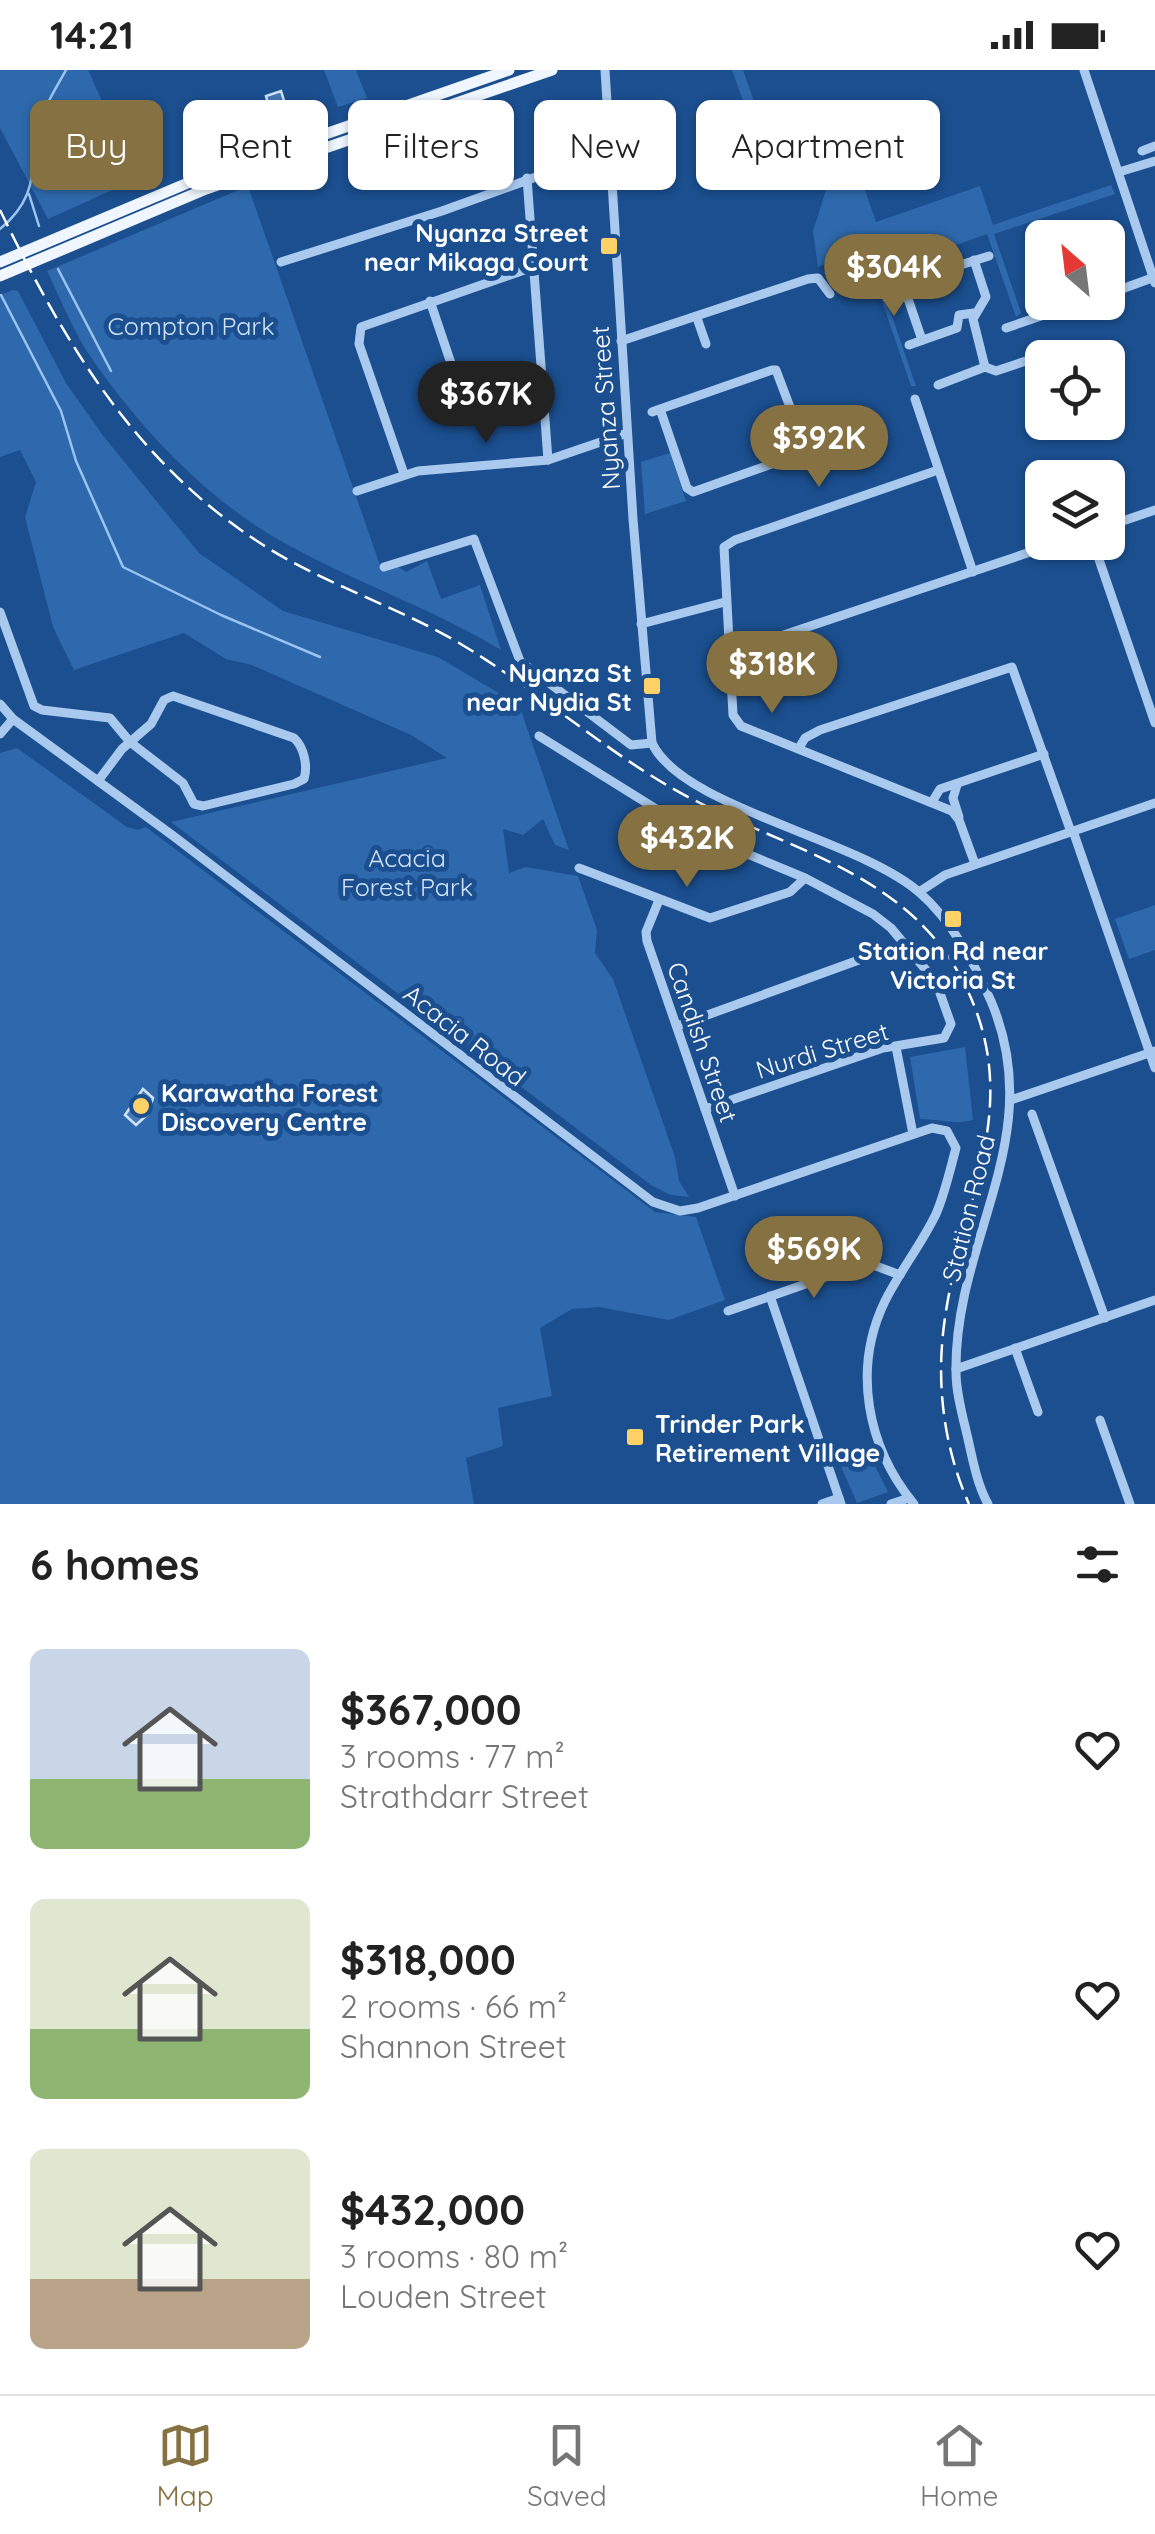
<!DOCTYPE html>
<meta charset="utf-8">
<style>
body{margin:0;font-family:Quicksand,sans-serif;background:#f6f6f6;color:#222;height:100vh;display:flex;flex-direction:column;font-size:38px;white-space:nowrap}
*{box-sizing:border-box;margin:0}
p{font-size:32px;color:#767676}
.icon{flex:none;width:55px;height:55px;fill:none;stroke:currentColor;stroke-width:2;stroke-linecap:round;stroke-linejoin:round}
.map{position:relative;height:1434px;overflow:hidden}
.side{display:flex;flex-direction:column;background:#fff;flex:1}
.side>*{flex:none}
.top-card{position:absolute;left:30px;top:30px;width:1095px;height:90px;display:flex;gap:20px}
.needle{width:65px;rotate:332deg}
.tools{position:absolute;left:1025px;top:150px;display:grid;gap:20px}
.tools a{display:grid;place-items:center;width:100px;height:100px;border-radius:15px;background:#fff;box-shadow:0 2px 8px #0004;font-size:50px}
.price{position:absolute;translate:-50% -85px;padding:0 22px;border-radius:35px;background:#857141;color:#fff;font-size:32px;line-height:65px;filter:drop-shadow(0 2px 5px #0008)}
.price::after{content:'';position:absolute;left:50%;top:60px;width:30px;height:22px;margin-left:-15px;background:inherit;clip-path:polygon(0 0,100% 0,50% 100%)}
.price.on{background:#222;color:#fff}
ul{padding:0;list-style:none}
li{display:flex;align-items:center;gap:30px;height:250px;padding:0 30px}
li span{display:grid;place-items:center;flex:none;width:280px;height:200px;border-radius:15px;color:#555}
li>.icon{margin-inline-start:auto}
span .icon{width:120px;height:120px;fill:#fffc;stroke-width:1}
li b{font-size:42px}
h2{display:flex;justify-content:space-between;align-items:center;height:120px;padding:0 30px;font-size:42px}
.tag{padding:0 35px;border-radius:15px;background:#fff;box-shadow:0 2px 8px #0004;font-size:35px;line-height:90px}
.tag.on{background:#857141;color:#fff}
.status{display:flex;justify-content:space-between;align-items:center;height:70px;padding:0 50px;background:#fff;direction:ltr}
.status svg{height:28px;fill:currentColor}
.tab-bar{display:flex;justify-content:space-around;align-items:center;height:140px;border-top:2px solid #e0e0e0;background:#fff;font-size:28px;color:#767676}
.tab-bar a{display:grid;justify-items:center;gap:5px}
.tab-bar .on{color:#857141}
.map>svg:first-child{display:block}
</style>
<div class="status"><b>14:21</b><svg viewBox="0 0 49 12"><path d="M0 12V9h3v3zM5 12V6h3v6zM10 12V3h3v9zM15 12V0h3v12zM26 1h20v11H26zM47 4h2v5h-2z"/></svg></div>
<div class="map">
<svg width="1155" height="1434" viewBox="0 0 1155 1434">
<rect width="100%" height="100%" fill="#1b4f8f"/>
<g fill="#2e69ad">
<path d="M0,0H88L137,109L48,149L0,58Z"/>
<path d="M324,0H356L367,28L338,37Z"/>
<path d="M732,0H743L755,34L766,31L777,60L838,42L876,152L980,116L993,155L1111,115L1115,124L994,164L1021,243L1016,247L987,164L877,203L916,316H911L863,176L818,197L813,161L828,114L814,73L764,90Z"/>
<path d="M248,116L382,501L397,496L406,502L427,491L441,529L480,515L501,580C433,539 359,514 290,476C209,433 139,358 88,283C72,258 60,228 47,201Z"/>
<path d="M13,220L18,221L66,313L104,367L199,483L283,541L438,587L519,635L569,780L555,775L543,749L523,765L503,759L509,803L526,797L578,806L597,860L595,883L613,909L675,1087L679,1111L689,1127L671,1125L651,1115L171,752L447,688L411,665L252,595L226,589L184,563L74,600L53,557L25,447L36,412L20,380L0,387V225Z"/>
<path d="M670,383L686,431L645,444L641,392Z"/>
<path d="M17,678L127,757L138,760L146,757L655,1142L696,1147L725,1230L669,1250L599,1237L572,1239L540,1258L552,1326L498,1338L503,1376L466,1388L474,1434H0V683Z"/>
<path d="M1155,835V880L1129,889L1115,849Z"/>
<path d="M965,977L973,1050C955,1055 939,1049 920,1049L910,987Z"/>
<path d="M867,1380L888,1422L857,1433L836,1385L854,1393Z"/>
</g>
<g fill="none" stroke-linecap="round" stroke-linejoin="round">
<g stroke="#9cc4f0" stroke-width="2.5">
<path d="M29,124L39,156"/>
<path d="M0,159C41,125 29,97 41,51C45,34 58,15 66,0"/>
<path d="M58,199L111,301"/>
<path d="M1,225L61,341L76,391L123,497L221,545L320,587"/>
</g>
</g>
<g fill="#4478b7" stroke="#cfe3fa" stroke-width="2.5">
<path d="M281,21L292,56L276,62L266,26Z"/>
<path d="M143,1019L153,1028L148,1044L136,1055L125,1045Z"/>
</g>
<g fill="none" stroke-linecap="round" stroke-linejoin="round">
<g stroke="#a9c9ee" stroke-width="9">
<path d="M605,0L633,449L652,673C682,738 860,769 920,823C952,851 974,893 991,931C1049,1068 954,1168 956,1302C956,1324 963,1347 968,1369C973,1391 977,1414 988,1434"/>
<path d="M1084,0L1155,213"/>
<path d="M1142,81L1155,76"/>
<path d="M1119,102L1155,91"/>
<path d="M527,108L548,390"/>
<path d="M281,192L442,141L608,81"/>
<path d="M903,214L922,270"/>
<path d="M1108,224L1152,208"/>
<path d="M907,226L936,216L932,204L989,186"/>
<path d="M430,231L457,311"/>
<path d="M697,248L706,274"/>
<path d="M1006,258L1082,232"/>
<path d="M621,271L808,209L818,208L830,224"/>
<path d="M909,275L957,258L959,245L974,243"/>
<path d="M985,297L996,301L1032,289"/>
<path d="M938,315L985,297L973,249L986,227L974,190"/>
<path d="M915,329L973,502"/>
<path d="M652,342L660,339L772,300H776L805,377L800,384L693,422L687,418L660,339"/>
<path d="M938,400L735,470L724,477L733,645L741,656L952,741L959,750L975,794"/>
<path d="M404,404L359,274L361,257L533,197"/>
<path d="M357,421L418,401L548,390L627,363"/>
<path d="M1108,456L1155,440"/>
<path d="M1093,472L1155,653"/>
<path d="M384,497L474,469L520,591L631,675L652,673"/>
<path d="M0,542L34,636L42,640L110,648L130,672L183,713L194,734L203,736L294,714L304,709C308,696 304,677 294,668L173,626L164,630L151,654L122,679L98,711"/>
<path d="M641,554L725,532"/>
<path d="M730,583L1060,472"/>
<path d="M0,634L13,649L172,765L653,1132L680,1141L698,1138L932,1058L947,1061L956,1078C950,1100 945,1123 936,1144C921,1175 900,1201 885,1231C852,1299 867,1377 914,1434"/>
<path d="M0,664L13,649"/>
<path d="M539,666L690,760L805,808L873,844L891,858L936,912L951,954L944,968L883,978L705,1039"/>
<path d="M799,678L805,668L820,660L1012,597L1071,762"/>
<path d="M957,715L953,728L959,747"/>
<path d="M932,732L940,719L1044,684"/>
<path d="M1073,761L1155,998"/>
<path d="M579,798L710,848L790,822L805,808"/>
<path d="M919,822L945,805L1155,733"/>
<path d="M659,830L646,862L647,871L735,1126"/>
<path d="M677,956L903,874"/>
<path d="M896,977L913,1064"/>
<path d="M1011,1030L1155,981"/>
<path d="M1032,1044L1105,1248"/>
<path d="M770,1226L841,1434"/>
<path d="M728,1241L860,1195L876,1196L900,1205"/>
<path d="M1015,1278L1038,1342"/>
<path d="M956,1299L1155,1230"/>
<path d="M1100,1350L1130,1434"/>
<path d="M822,1434L839,1428"/>
<path d="M891,1434L909,1428"/>
</g>
<g stroke="#f0f6ff" stroke-width="11">
<path d="M0,192L202,107L509,0"/>
<path d="M0,206L206,119L552,0"/>
</g>
<path stroke="#fff" stroke-width="2.5" stroke-dasharray="18 8" stroke-linecap="butt" d="M0,140C63,270 133,390 257,471C320,513 395,535 459,573C540,621 609,686 692,729C785,778 897,801 955,897C1037,1035 952,1138 942,1275C938,1329 947,1385 969,1434"/>
</g>
<g fill="#ffd166" stroke="#1b4f8f" stroke-width="4">
<rect x="599" y="166" width="20" height="20" rx="5"/>
<rect x="642" y="606" width="20" height="20" rx="5"/>
<rect x="943" y="839" width="20" height="20" rx="5"/>
<circle cx="141" cy="1036" r="10"/>
<rect x="625" y="1357" width="20" height="20" rx="5"/>
</g>
<g text-anchor="middle" dominant-baseline="central" stroke-width="10" stroke-linejoin="round" paint-order="stroke">
<g font-size="25" font-weight="bold" fill="#fff" stroke="#1b4f8f" text-anchor="end">
<text x="589" y="162">Nyanza Street<tspan x="589" dy="29">near Mikaga Court</tspan></text>
<text x="632" y="602">Nyanza St<tspan x="632" dy="29">near Nydia St</tspan></text>
<text x="953" y="880" text-anchor="middle">Station Rd near<tspan x="953" dy="29">Victoria St</tspan></text>
<text x="161" y="1022" text-anchor="start">Karawatha Forest<tspan x="161" dy="29">Discovery Centre</tspan></text>
<text x="655" y="1353" text-anchor="start">Trinder Park<tspan x="655" dy="29">Retirement Village</tspan></text>
</g>
<g font-size="25" fill="#cfe3fa" stroke="#1b4f8f">
<text x="191" y="255">Compton Park</text>
<text x="407" y="787">Acacia<tspan x="407" dy="29">Forest Park</tspan></text>
</g>
<g font-size="25" fill="#fff" stroke="#1b4f8f">
<text transform="translate(605 338) rotate(-94)">Nyanza Street</text>
<text transform="translate(465 965) rotate(38)">Acacia Road</text>
<text transform="translate(703 972) rotate(71)">Candish Street</text>
<text transform="translate(822 980) rotate(-17)">Nurdi Street</text>
<text transform="translate(968 1138) rotate(-76)">Station Road</text>
</g>
</g>
</svg>
<div class="tools">
<a><svg class="needle" viewBox="-14 -14 28 28"><path d="M0-13l5 13h-10z" fill="#e53935"/><path d="M0 13l5-13h-10z" fill="#767676"/></svg></a>
<a><svg class="icon" aria-label="locate" viewBox="0 0 24 24"><circle cx="12" cy="12" r="6"/><path d="M12 2v4M12 18v4M2 12h4M18 12h4"/></svg></a>
<a><svg class="icon" aria-label="layers" viewBox="0 0 24 24"><path d="M12 4l9 5-9 5-9-5zM3 14l9 5 9-5"/></svg></a>
</div>
<b class="price" style="left:894px;top:249px">$304K</b>
<b class="price on" style="left:486px;top:376px">$367K</b>
<b class="price" style="left:819px;top:420px">$392K</b>
<b class="price" style="left:772px;top:646px">$318K</b>
<b class="price" style="left:687px;top:820px">$432K</b>
<b class="price" style="left:814px;top:1231px">$569K</b>
<div class="top-card">
<a class="tag on">Buy</a>
<a class="tag">Rent</a>
<a class="tag">Filters</a>
<a class="tag">New</a>
<a class="tag">Apartment</a>
</div>
</div>
<section class="side">
<h2>6 homes<svg class="icon" aria-label="filters" viewBox="0 0 24 24"><path d="M4 7h16M4 17h16"/><circle cx="9" cy="7" r="2"/><circle cx="15" cy="17" r="2"/></svg></h2>
<ul>
<li><span style="background:linear-gradient(#c9d6e8 65%,#8fb573 0)"><svg class="icon" aria-label="home" viewBox="0 0 24 24"><path d="M3 11l9-7 9 7M6 9v11h12V9"/></svg></span><div><b>$367,000</b><p>3 rooms · 77 m²</p><p>Strathdarr Street</p></div><svg class="icon" aria-label="heart" viewBox="0 0 24 24"><path d="M12 20l-8-8c-3-5 5-10 8-4 3-6 11-1 8 4z"/></svg></li>
<li><span style="background:linear-gradient(#dfe7d0 65%,#8fb573 0)"><svg class="icon" aria-label="home" viewBox="0 0 24 24"><path d="M3 11l9-7 9 7M6 9v11h12V9"/></svg></span><div><b>$318,000</b><p>2 rooms · 66 m²</p><p>Shannon Street</p></div><svg class="icon" aria-label="heart" viewBox="0 0 24 24"><path d="M12 20l-8-8c-3-5 5-10 8-4 3-6 11-1 8 4z"/></svg></li>
<li><span style="background:linear-gradient(#dfe7d0 65%,#b9a48a 0)"><svg class="icon" aria-label="home" viewBox="0 0 24 24"><path d="M3 11l9-7 9 7M6 9v11h12V9"/></svg></span><div><b>$432,000</b><p>3 rooms · 80 m²</p><p>Louden Street</p></div><svg class="icon" aria-label="heart" viewBox="0 0 24 24"><path d="M12 20l-8-8c-3-5 5-10 8-4 3-6 11-1 8 4z"/></svg></li>
</ul>
</section>
<nav class="tab-bar">
<a class="on"><svg class="icon" aria-label="map" viewBox="0 0 24 24"><path d="M3 6l6-2 6 2 6-2v14l-6 2-6-2-6 2zM9 4v14M15 6v14"/></svg>Map</a>
<a><svg class="icon" aria-label="saved" viewBox="0 0 24 24"><path d="M7 4h10v16l-5-4-5 4z"/></svg>Saved</a>
<a><svg class="icon" aria-label="home" viewBox="0 0 24 24"><path d="M3 11l9-7 9 7M6 9v11h12V9"/></svg>Home</a>
</nav>
